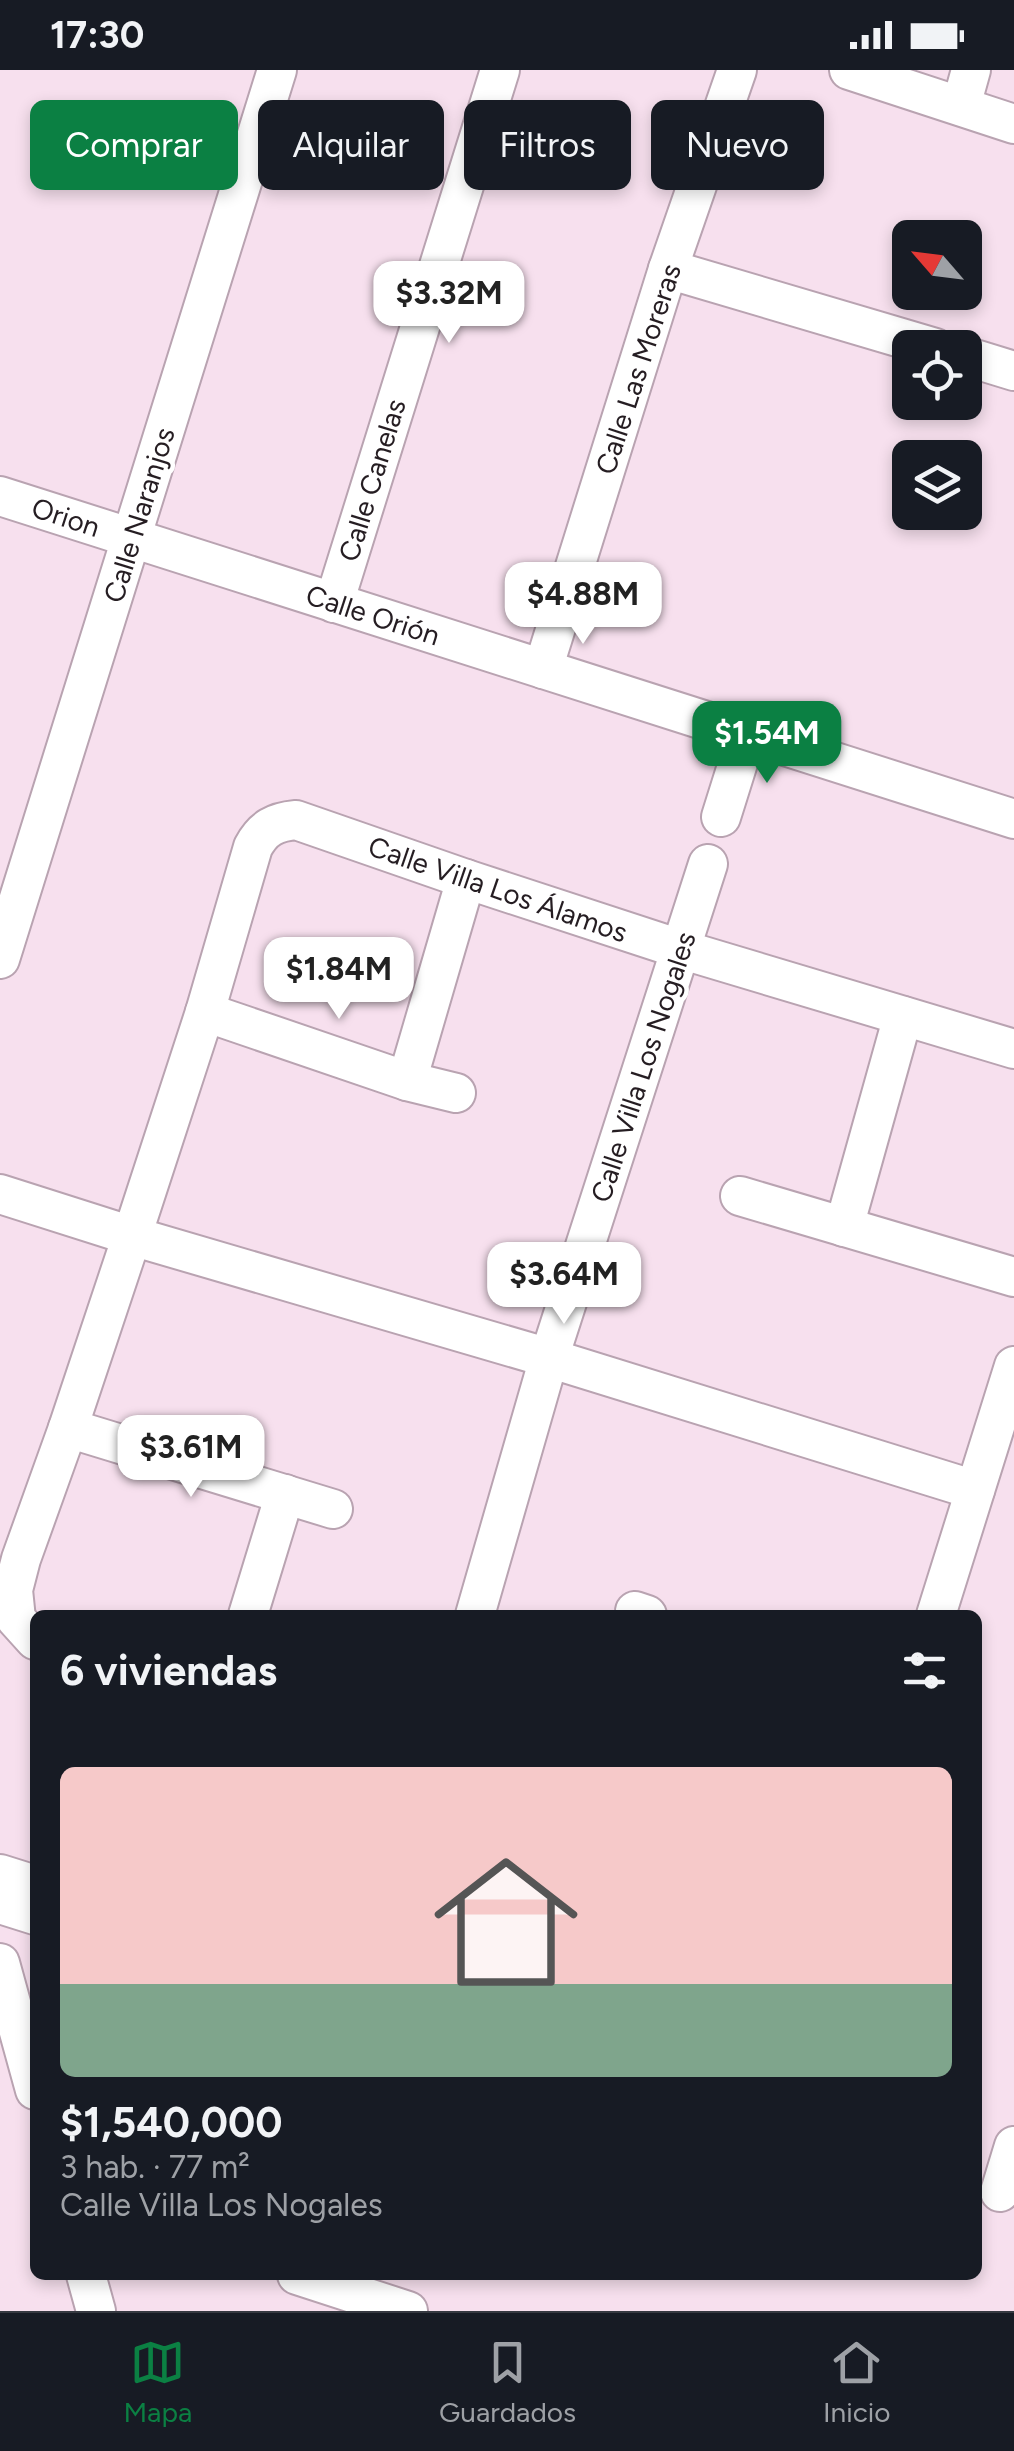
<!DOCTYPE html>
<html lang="es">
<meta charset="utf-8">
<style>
body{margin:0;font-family:Figtree,sans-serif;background:#242831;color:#f1f3f6;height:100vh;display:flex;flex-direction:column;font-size:38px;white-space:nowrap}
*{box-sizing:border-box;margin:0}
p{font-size:32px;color:#9ea1a6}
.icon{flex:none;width:55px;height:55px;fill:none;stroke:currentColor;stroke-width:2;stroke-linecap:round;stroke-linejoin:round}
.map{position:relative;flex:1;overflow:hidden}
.side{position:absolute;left:30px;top:1540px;width:952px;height:670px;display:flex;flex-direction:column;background:#171b24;border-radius:15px;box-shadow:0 5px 15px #0003}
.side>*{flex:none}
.top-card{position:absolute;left:30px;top:30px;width:955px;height:90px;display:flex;gap:20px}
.needle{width:65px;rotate:298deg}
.fabs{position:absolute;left:892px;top:150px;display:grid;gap:20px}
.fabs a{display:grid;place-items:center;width:90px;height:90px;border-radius:15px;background:#171b24;box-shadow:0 5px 15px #0003;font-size:50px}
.price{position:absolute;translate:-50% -85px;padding:0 22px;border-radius:20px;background:#fff;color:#222;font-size:32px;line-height:65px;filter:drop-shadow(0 2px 5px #0008)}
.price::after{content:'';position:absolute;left:50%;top:60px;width:30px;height:22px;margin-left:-15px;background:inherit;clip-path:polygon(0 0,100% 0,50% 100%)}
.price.current{background:#0b8043;color:#fff}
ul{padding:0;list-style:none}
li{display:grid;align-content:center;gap:20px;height:530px;padding:0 30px}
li+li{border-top:2px solid #363941}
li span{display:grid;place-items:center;height:310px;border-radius:15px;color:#555}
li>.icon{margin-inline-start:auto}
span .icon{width:180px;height:180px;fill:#fffc;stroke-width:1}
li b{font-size:42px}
h2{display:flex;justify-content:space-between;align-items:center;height:120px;padding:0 30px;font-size:42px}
.pill{padding:0 35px;border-radius:15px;background:#171b24;box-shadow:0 5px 15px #0003;font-size:35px;line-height:90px}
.pill.current{background:#0b8043;color:#fff}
.status{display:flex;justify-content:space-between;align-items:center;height:70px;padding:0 50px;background:#171b24;direction:ltr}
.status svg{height:28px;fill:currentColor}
.dock{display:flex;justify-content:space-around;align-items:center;height:140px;border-top:2px solid #363941;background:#171b24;font-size:28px;color:#9ea1a6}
.dock a{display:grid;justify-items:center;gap:5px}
.dock .current{color:#0b8043}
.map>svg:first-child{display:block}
</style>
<div class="status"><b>17:30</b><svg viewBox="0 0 49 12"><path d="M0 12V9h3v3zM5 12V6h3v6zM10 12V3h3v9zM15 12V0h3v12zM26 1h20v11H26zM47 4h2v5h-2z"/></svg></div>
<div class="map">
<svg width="1014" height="2241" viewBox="0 0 1014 2241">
<rect width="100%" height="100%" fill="#f7e0ee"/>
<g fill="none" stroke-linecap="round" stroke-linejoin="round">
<g stroke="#b9a3b1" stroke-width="42">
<g id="minor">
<path d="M849,0L1014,54"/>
<path d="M961,36L971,0"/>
<path d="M668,199L935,278"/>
<path d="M965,286L1014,301"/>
<path d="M0,426L1014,749"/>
<path d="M334,533L500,0"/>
<path d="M543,599L668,199L737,0"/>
<path d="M721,747L747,664"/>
<path d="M0,889L277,0"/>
<path d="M205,942L407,1011L456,1023"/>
<path d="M407,1011L466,809"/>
<path d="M0,1124L132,1166L549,1288L975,1420"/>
<path d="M740,1126L1014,1207"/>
<path d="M844,1157L903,946"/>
<path d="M68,1358L333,1439"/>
<path d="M635,1541L647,1545"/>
<path d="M248,1545L285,1424"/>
<path d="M475,1545L549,1288L708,794"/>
<path d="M936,1545L1014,1296"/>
<path d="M35,1570L16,1549L13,1520L21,1489L68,1358L132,1166L205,942L253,777C263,758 275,752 296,750L466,809L680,879L1014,979"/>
<path d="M0,1804L35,1815"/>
<path d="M0,1834L35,1845"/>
<path d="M0,1893L35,2020"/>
<path d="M1000,2122L1014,2076"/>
<path d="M86,2205L96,2241"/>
<path d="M297,2205L408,2241"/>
</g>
</g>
<use href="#minor" stroke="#fff" stroke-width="38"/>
</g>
<g text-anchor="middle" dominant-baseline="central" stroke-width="9" stroke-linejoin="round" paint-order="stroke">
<g font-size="28" fill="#251d22" stroke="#fff">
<text transform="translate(638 299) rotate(-72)">Calle Las Moreras</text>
<text transform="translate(372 410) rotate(-73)">Calle Canelas</text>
<text transform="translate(139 445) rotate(-73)">Calle Naranjos</text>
<text transform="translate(66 447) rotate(18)">Orion</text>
<text transform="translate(373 545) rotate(18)">Calle Orión</text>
<text transform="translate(498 819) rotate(19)">Calle Villa Los Álamos</text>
<text transform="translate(643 997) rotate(-72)">Calle Villa Los Nogales</text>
</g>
</g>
</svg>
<div class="fabs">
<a><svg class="needle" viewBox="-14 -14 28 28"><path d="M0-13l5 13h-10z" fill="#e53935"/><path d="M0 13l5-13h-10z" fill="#9ea1a6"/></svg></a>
<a><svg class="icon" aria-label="locate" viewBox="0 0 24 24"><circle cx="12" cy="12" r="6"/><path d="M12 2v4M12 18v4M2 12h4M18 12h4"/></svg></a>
<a><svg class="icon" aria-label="layers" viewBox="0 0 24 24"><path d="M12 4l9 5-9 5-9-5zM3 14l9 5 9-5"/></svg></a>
</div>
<b class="price" style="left:449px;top:276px">$3.32M</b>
<b class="price" style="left:583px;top:577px">$4.88M</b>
<b class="price current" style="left:767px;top:716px">$1.54M</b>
<b class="price" style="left:339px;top:952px">$1.84M</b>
<b class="price" style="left:564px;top:1257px">$3.64M</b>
<b class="price" style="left:191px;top:1430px">$3.61M</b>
<div class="top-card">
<a class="pill current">Comprar</a>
<a class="pill">Alquilar</a>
<a class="pill">Filtros</a>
<a class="pill">Nuevo</a>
</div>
<section class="side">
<h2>6 viviendas<svg class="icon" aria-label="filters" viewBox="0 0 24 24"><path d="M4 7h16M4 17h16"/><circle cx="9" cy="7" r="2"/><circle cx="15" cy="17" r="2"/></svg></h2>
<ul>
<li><span style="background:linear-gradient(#f6c9c9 70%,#7fa58c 0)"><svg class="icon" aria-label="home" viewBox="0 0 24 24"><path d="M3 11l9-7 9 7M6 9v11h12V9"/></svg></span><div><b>$1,540,000</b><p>3 hab. · 77 m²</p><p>Calle Villa Los Nogales</p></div></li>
</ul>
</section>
</div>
<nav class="dock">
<a class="current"><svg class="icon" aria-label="map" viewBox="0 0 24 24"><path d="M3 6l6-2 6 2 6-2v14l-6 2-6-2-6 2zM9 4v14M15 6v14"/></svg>Mapa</a>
<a><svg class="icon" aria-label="saved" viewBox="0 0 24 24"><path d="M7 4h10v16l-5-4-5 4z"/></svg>Guardados</a>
<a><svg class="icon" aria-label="home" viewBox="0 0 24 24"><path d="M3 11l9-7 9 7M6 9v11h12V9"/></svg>Inicio</a>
</nav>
